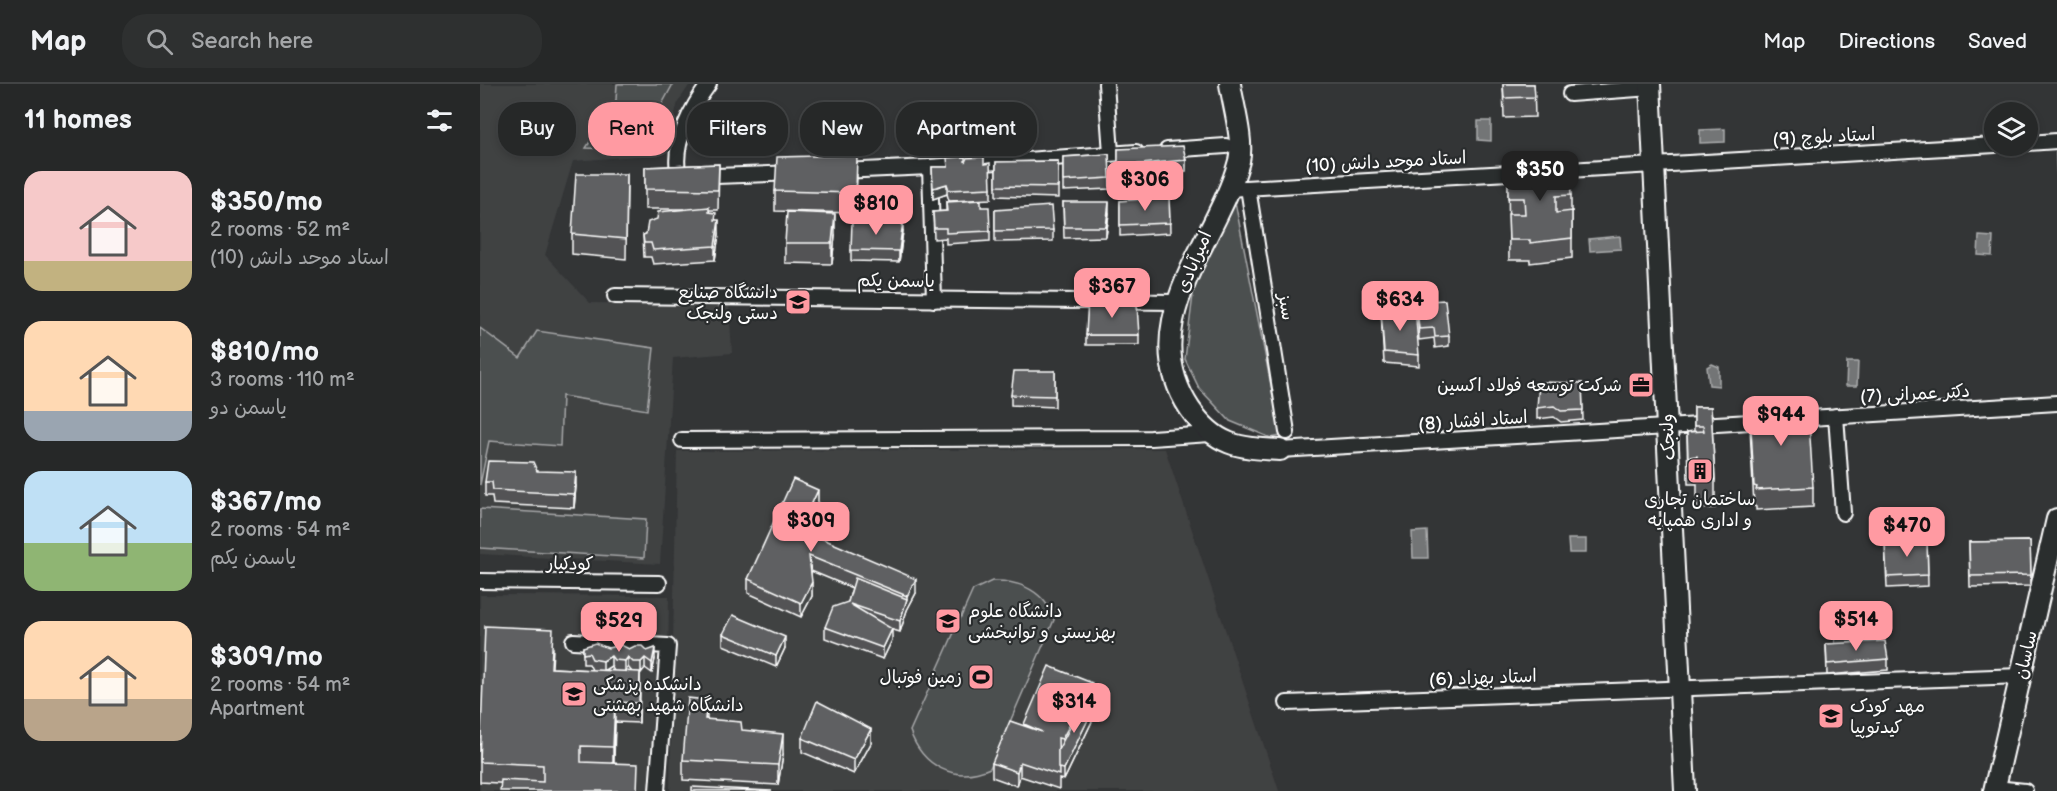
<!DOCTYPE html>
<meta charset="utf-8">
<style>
body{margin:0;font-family:"Balsamiq Sans","Playpen Sans Arabic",sans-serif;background:#2e3030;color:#f1f3f6;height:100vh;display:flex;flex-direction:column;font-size:22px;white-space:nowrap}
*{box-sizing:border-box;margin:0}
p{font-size:20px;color:#a4a6a8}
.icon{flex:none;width:33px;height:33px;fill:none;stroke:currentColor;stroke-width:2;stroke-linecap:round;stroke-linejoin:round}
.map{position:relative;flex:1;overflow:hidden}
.side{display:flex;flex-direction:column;background:#262828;width:480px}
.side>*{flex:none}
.guide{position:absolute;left:18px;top:18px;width:570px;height:54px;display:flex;gap:12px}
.tools{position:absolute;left:1504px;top:18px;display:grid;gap:12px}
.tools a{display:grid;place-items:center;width:54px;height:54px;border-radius:50%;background:#262828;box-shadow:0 3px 9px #0003,0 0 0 2px #424445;font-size:30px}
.price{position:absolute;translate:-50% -51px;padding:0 14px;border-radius:12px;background:#ff9aa2;color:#111;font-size:20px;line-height:39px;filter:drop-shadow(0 2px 3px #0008)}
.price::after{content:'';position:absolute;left:50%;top:36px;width:18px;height:14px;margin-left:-9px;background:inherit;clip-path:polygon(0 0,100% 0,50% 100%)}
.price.current{background:#222;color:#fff}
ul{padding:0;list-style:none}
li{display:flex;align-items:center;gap:18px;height:150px;padding:0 24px}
li span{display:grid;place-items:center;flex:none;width:168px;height:120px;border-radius:18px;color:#555}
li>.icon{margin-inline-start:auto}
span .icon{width:72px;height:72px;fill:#fffc;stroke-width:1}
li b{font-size:26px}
h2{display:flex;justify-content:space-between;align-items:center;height:72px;padding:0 24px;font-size:26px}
.tag{padding:0 21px;border-radius:24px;background:#262828;box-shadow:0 3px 9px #0003,0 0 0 2px #424445;font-size:21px;line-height:54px}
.tag.current{background:#ff9aa2;color:#111}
header{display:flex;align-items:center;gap:36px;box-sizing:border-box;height:84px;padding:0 30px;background:#262828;border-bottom:2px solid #424445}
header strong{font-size:28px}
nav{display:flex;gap:33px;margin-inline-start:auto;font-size:21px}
.search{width:420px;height:54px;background:#2e3030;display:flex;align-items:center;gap:15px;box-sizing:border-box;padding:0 21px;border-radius:24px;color:#a4a6a8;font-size:22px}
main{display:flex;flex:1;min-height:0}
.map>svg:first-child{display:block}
</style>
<header>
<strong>Map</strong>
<div class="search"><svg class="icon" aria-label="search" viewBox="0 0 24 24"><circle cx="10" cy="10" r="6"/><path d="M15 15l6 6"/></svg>Search here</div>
<nav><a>Map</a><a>Directions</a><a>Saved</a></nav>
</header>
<main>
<section class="side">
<h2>11 homes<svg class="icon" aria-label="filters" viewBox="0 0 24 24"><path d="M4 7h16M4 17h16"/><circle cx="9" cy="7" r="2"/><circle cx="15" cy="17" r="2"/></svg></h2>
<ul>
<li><span style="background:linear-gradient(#f6c9c9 75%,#c2b280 0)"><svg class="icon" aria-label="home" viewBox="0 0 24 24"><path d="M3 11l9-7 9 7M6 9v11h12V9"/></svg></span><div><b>$350/mo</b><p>2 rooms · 52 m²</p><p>استاد موحد دانش (10)</p></div></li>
<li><span style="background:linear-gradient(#ffd9b3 75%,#9aa5b1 0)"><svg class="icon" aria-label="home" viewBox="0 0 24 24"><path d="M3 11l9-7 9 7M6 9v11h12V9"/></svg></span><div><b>$810/mo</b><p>3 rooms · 110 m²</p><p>یاسمن دو</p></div></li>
<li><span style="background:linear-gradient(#bfe0f5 60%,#8fb573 0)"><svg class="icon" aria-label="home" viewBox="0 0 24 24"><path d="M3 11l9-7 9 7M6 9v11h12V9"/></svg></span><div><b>$367/mo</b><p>2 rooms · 54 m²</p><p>یاسمن یکم</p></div></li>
<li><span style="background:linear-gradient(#ffd9b3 65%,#b9a48a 0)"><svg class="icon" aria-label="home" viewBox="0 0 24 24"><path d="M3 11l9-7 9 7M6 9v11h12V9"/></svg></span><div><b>$309/mo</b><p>2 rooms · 54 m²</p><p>Apartment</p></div></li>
</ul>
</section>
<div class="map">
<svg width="1577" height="707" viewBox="0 0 1577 707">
<rect width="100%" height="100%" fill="#333536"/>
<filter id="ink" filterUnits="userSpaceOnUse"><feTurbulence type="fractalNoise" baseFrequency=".0167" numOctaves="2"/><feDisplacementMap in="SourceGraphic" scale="12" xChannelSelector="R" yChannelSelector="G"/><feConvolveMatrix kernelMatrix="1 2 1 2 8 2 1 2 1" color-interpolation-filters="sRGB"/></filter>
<g filter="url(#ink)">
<g fill="#404243">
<path d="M0,0H210L198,18L184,70L93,77L65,171L110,219L249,221L252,269L193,274L180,480L0,470Z"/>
<path d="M685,365L799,707H190L197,367Z"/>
<path d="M0,511L189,512L186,707H0Z"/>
</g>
<g fill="#4c4f50" stroke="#a6a7a8" stroke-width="1.5">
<path d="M137,0H193L157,66L106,64L136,16Z"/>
<path d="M755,118L801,352L791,354L750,337L719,304L705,275L714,203L731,163Z"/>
<path d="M0,244L40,274L57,247L174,264L167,326L82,312L80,362L9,357L0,401Z"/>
<path d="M0,425L166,435L164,474L0,464Z"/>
<path d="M512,497C540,496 566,508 574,536L510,684C475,700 442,682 430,647L493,506Z"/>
<path d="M1377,524H1397L1398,558L1378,559Z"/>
<path d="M1371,525L1372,560L1355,561L1353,526Z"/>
</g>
<g fill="#737576" stroke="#abacad" stroke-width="1.5">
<path d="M998,37H1011V57L998,56Z"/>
<path d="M1245,45V58L1220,59V46Z"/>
<path d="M1140,152L1141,165L1110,167L1109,155Z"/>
<path d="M1499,152L1513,153L1512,172L1498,171Z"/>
<path d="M1367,278H1378L1377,302H1366Z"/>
<path d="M1232,280L1239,283V302L1229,301L1227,283Z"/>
<path d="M947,447L948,474H933L932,448Z"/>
<path d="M1088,455H1106V469H1089Z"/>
</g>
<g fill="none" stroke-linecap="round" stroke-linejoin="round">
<g stroke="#fff" stroke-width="18">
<g id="street">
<path d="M229,0C212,23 193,57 198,87L208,93L315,89"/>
<path d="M626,0L631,69"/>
<path d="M1090,10L1171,4"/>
<path d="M1548,59L1577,57"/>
<path d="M687,66L746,62"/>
<path d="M450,83L454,216"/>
<path d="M361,87L450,83L656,68"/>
<path d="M1071,87L1515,61"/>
<path d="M768,104L807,348"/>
<path d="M748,105L1046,88"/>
<path d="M135,212L697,218"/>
<path d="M1356,332L1363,429"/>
<path d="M1313,335L1577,319"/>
<path d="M202,356L671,354L730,350"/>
<path d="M800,366L1287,337"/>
<path d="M0,497L179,499"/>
<path d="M93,557L188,562L177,707"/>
<path d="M807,619L1541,592"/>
<path d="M1515,704L1545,707"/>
</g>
</g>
<g stroke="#fff" stroke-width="24">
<g id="secondary">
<path d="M750,0C753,20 764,58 759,77C738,157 652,239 710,325C736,362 758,364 800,366"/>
<path d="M1170,0L1205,707"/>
<path d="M1514,707L1577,435"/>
</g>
</g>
<use href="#street" stroke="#2a2d2e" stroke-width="14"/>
<use href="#secondary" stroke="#2a2d2e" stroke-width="20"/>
</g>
<g fill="#525354" stroke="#fff" stroke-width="1.5" fill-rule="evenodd">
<path d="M1023,0H1054L1055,33L1024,34Z"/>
<path d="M638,65L706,76V87L638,93Z"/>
<path d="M629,70L630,105L583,107V73Z"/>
<path d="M578,77V114L516,112V78Z"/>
<path d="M485,78L504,80L511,104V115L469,117L467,110L453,115L452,83H467Z"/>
<path d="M239,80L238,126H229V128L236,136L239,150L235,176L173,180L171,173H164L163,151L166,150L203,125H165V83Z"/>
<path d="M1028,82L1091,111V127H1092V174L1050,179V176H1029Z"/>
<path d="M147,90L146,175L92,170V150Z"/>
<path d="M377,91L376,129L295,127V107Z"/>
<path d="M689,113L690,149L640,152V117Z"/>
<path d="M466,118L510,147V157L466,160V154L454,155L453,128L466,127Z"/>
<path d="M583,118L629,129L626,153L584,154Z"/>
<path d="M515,126L573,146V157L515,158Z"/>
<path d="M423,147L419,178L371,177V166Z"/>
<path d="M355,151L352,180L305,179V159Z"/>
<path d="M948,217L969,252V262L955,264L954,254L939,256L937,224L948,223Z"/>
<path d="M901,227L939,271V282L904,279Z"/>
<rect x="606" y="251" width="53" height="10"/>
<path d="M575,287V323L531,321V311Z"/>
<path d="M1102,299L1103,336L1081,338L1074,333L1057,335V324Z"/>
<path d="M1214,323H1231L1235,396V424L1217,425V400H1208L1207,348L1214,347Z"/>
<path d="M1270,324L1333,403V423L1276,426V423L1274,422L1270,344Z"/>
<path d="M57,387L96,402L94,424L13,420L12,412H5V398Z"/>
<path d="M338,420L325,447L436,509L427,526L420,548L410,545L412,556L403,575L345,554V543L368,518L372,504L331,487L332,512L321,533L268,509V495Z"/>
<path d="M1447,456L1448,502L1407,504L1405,458Z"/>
<path d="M1550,457L1551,502L1490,503L1489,458Z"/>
<path d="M243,550L305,564L296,583L243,561Z"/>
<path d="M1346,560L1408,575V586L1347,591Z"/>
<path d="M103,563L128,564L149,565L175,575L172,589L165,584L160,589L159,639L135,638L134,679L158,707L0,698V661L73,565L72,584L112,586L109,580H103ZM131,582L134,587L124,586ZM148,583L152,588L145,587Z"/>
<path d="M612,613L610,617L616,629L584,696L579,695V705L540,692L537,702L512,693V679L544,642V640Z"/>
<path d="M227,636L303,670L298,701L203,696V676Z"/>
<path d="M322,654L391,659L374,690L322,668Z"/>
</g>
<g fill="#424445" stroke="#fff" stroke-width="1.5">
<path d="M467,100V110L453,115V104Z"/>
<path d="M629,118V129L626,153V143Z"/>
<path d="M355,130V151L352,180V159Z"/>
<path d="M239,136V150L235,176V162Z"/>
<path d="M423,137V147L419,178V167Z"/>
<path d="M96,388V402L94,424V410Z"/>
<path d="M338,406V420L320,459V445Z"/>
<path d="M436,495V509L427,526L420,548V537L427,515V512Z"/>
<path d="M332,498V512L321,533V519Z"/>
<path d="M412,545V556L403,575V564Z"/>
<path d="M305,553V564L296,583V572Z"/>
<path d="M175,564V575L172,589V579Z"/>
<path d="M131,572V582L123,587V577Z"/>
<path d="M148,573V583L145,588V577Z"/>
<path d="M165,574V584L161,589V578Z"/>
<path d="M160,588V608L159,639V619Z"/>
<path d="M612,599V613L582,669V655Z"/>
<path d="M227,616V636L225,635Z"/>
<path d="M135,618V638L133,684V663Z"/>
<path d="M616,619V629L584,696V685Z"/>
<path d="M391,645V659L374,690V676Z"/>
<path d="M303,650V670L298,701V681Z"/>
<path d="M540,678V692L537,702V688Z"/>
</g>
<g fill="#5f6162" stroke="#fff" stroke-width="1.5">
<path d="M1023,0H1054L1055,13L1024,14Z"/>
<path d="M703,62L706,76L638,82V65Z"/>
<path d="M1576,68H1577V99Z"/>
<path d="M629,70L630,94L583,97V73Z"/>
<path d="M377,71L376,109L295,107L297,73Z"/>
<path d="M485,73V78L487,74L504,73V80L510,79L511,104L469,106L467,100L453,104L452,83H468L467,74Z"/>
<path d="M578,77V103L516,102V78Z"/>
<path d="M1089,79L1091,111L1076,112V129L1092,127V154L1050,159V156H1029L1028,130H1045L1044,114H1028V82Z"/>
<path d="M239,80L238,106L165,105V83Z"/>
<path d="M96,90H147L146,155L92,150Z"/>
<path d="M689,113L690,139L640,141V117Z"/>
<path d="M501,116V123H509L510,147L466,149V144H454L453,128L467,127L466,118Z"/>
<path d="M583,118H629L626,143H584Z"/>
<path d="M571,122L573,146L515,147V126Z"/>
<path d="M229,123V128L236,129L235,136H239L235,162L173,166L171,159H164L163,151L166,150L168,138L177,135L178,128Z"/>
<path d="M307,128L355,130L352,159H305Z"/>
<path d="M372,137H423L419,167L371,166Z"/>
<path d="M608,215L657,221L659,251H606Z"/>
<path d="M965,216L969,252L955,253L954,244L939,245L937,224L949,223L948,217Z"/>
<path d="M935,224L939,271L904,268L901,227Z"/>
<path d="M534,287H575V312L531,311Z"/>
<path d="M1059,298L1102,299L1103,326L1081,327L1074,322L1057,324Z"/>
<path d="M1328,320L1333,403L1276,406L1277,403L1274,402L1270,324Z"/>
<path d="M1214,323H1231L1235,396L1217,397V372L1208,373L1207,348L1224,347L1223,342H1214Z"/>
<path d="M8,377L53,378L57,387L96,388L94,410L13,406L12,398H5Z"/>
<path d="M313,395L338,406L320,445L436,495L427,512L329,472L332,498L321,519L268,495Z"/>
<path d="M1447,456L1448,491L1407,493L1405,458Z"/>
<path d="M1550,457L1551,491L1490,492L1489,458Z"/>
<path d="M375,494L427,515L420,537L370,520L412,545L403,564L345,543L353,523L368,518Z"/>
<path d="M253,531L305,553L296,572L243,550Z"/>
<path d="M5,542L73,545L71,584L160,588L159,619L135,618L133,663L101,662V678L158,680L157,707H20L21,696L63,698V681L0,678Z"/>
<path d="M1405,557L1408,575L1347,580L1346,560Z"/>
<path d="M115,559L128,564L141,561L149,565L155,562H162L167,567L175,564L172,579L165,574L161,578H153L148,573L145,577L134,576L131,572L123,577L112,575L109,569L103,570V563Z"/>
<path d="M569,582L612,599L582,655L578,654L579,691L540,678L537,688L512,679L530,637L562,648L544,640Z"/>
<path d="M208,614L227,616L225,635L261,638L262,646L303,650L298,681L203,676Z"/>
<path d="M605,616L616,619L584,685L578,684V666Z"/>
<path d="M337,617L391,645L374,676L322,654Z"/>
<path d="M212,703L292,707H212Z"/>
</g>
</g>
<defs>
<g id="school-square" transform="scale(1.35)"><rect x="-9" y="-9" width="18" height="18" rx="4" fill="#ff9aa2" stroke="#2a2d2e"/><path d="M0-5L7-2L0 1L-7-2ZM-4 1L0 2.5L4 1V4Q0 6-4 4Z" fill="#111"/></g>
<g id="office-square" transform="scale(1.35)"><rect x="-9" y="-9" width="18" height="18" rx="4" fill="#ff9aa2" stroke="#2a2d2e"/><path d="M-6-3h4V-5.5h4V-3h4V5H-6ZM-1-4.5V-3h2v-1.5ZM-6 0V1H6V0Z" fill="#111"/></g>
<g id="building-square" transform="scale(1.35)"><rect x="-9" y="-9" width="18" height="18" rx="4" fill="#ff9aa2" stroke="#2a2d2e"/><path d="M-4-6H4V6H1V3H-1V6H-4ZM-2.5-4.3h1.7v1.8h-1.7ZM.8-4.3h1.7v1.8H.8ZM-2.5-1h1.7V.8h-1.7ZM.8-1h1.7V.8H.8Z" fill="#111"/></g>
<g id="university-square" transform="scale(1.35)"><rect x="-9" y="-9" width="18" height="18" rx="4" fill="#ff9aa2" stroke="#2a2d2e"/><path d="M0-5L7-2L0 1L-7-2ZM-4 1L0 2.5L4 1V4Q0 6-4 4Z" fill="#111"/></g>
<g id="stadium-square" transform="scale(1.35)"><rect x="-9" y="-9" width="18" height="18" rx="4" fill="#ff9aa2" stroke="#2a2d2e"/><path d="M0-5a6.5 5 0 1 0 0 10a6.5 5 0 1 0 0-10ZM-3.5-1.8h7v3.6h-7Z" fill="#111"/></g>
</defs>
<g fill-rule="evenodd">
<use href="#school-square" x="318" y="218"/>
<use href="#office-square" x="1161" y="301"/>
<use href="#building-square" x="1220" y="387"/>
<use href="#university-square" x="468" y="537"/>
<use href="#stadium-square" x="501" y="593"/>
<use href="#university-square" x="94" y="610"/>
<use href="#school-square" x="1351" y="632"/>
</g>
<g text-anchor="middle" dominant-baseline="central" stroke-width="4.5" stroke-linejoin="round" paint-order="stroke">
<g font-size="18" fill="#fff" stroke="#2a2d2e">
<text transform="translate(1344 53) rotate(-3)">استاد بلوچ (9)</text>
<text transform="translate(906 78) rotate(-3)">استاد موحد دانش (10)</text>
<text transform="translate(714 178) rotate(-67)">امیرآبادی</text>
<text transform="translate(416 197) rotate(1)">یاسمن یکم</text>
<text transform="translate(806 223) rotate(81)">سبز</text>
<text transform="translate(1435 310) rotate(-3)">دکتر عمرانی (7)</text>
<text transform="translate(993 337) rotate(-4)">استاد افشار (8)</text>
<text transform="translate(1188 353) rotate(-93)">ولنجک</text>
<text transform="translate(90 480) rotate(1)">کودکیار</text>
<text transform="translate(1546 571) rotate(-77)">ساسان</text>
<text transform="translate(1003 594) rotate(-2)">استاد بهزاد (6)</text>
</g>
<g font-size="18" fill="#fff" stroke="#2a2d2e" text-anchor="end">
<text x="298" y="208">دانشگاه صنایع<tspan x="298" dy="21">دستى ولنجک</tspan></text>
<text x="1142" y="301">شرکت توسعه فولاد اکسین</text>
<text x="1220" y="415" text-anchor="middle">ساختمان تجاری<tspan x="1220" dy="21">و اداری همپایه</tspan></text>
<text x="488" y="527" text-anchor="start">دانشگاه علوم<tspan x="488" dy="21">بهزیستی و توانبخشی</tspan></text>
<text x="482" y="593">زمین فوتبال</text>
<text x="113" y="600" text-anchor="start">دانشکده پزشکی<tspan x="113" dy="21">دانشگاه شهید بهشتی</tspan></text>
<text x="1370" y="622" text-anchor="start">مهد کودک<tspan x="1370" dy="21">کیدتوپیا</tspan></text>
</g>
</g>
</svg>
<div class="tools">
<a><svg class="icon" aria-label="layers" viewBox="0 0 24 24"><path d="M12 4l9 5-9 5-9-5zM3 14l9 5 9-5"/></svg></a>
</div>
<b class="price current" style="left:1060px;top:118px">$350</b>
<b class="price" style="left:665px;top:128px">$306</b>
<b class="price" style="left:396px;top:152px">$810</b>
<b class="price" style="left:632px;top:235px">$367</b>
<b class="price" style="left:920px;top:248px">$634</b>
<b class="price" style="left:1301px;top:363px">$944</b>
<b class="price" style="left:331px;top:469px">$309</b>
<b class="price" style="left:1427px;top:474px">$470</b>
<b class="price" style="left:1376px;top:568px">$514</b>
<b class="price" style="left:139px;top:569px">$529</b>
<b class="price" style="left:594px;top:650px">$314</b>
<div class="guide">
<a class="tag">Buy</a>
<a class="tag current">Rent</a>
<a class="tag">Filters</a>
<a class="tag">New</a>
<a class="tag">Apartment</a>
</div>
</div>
</main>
